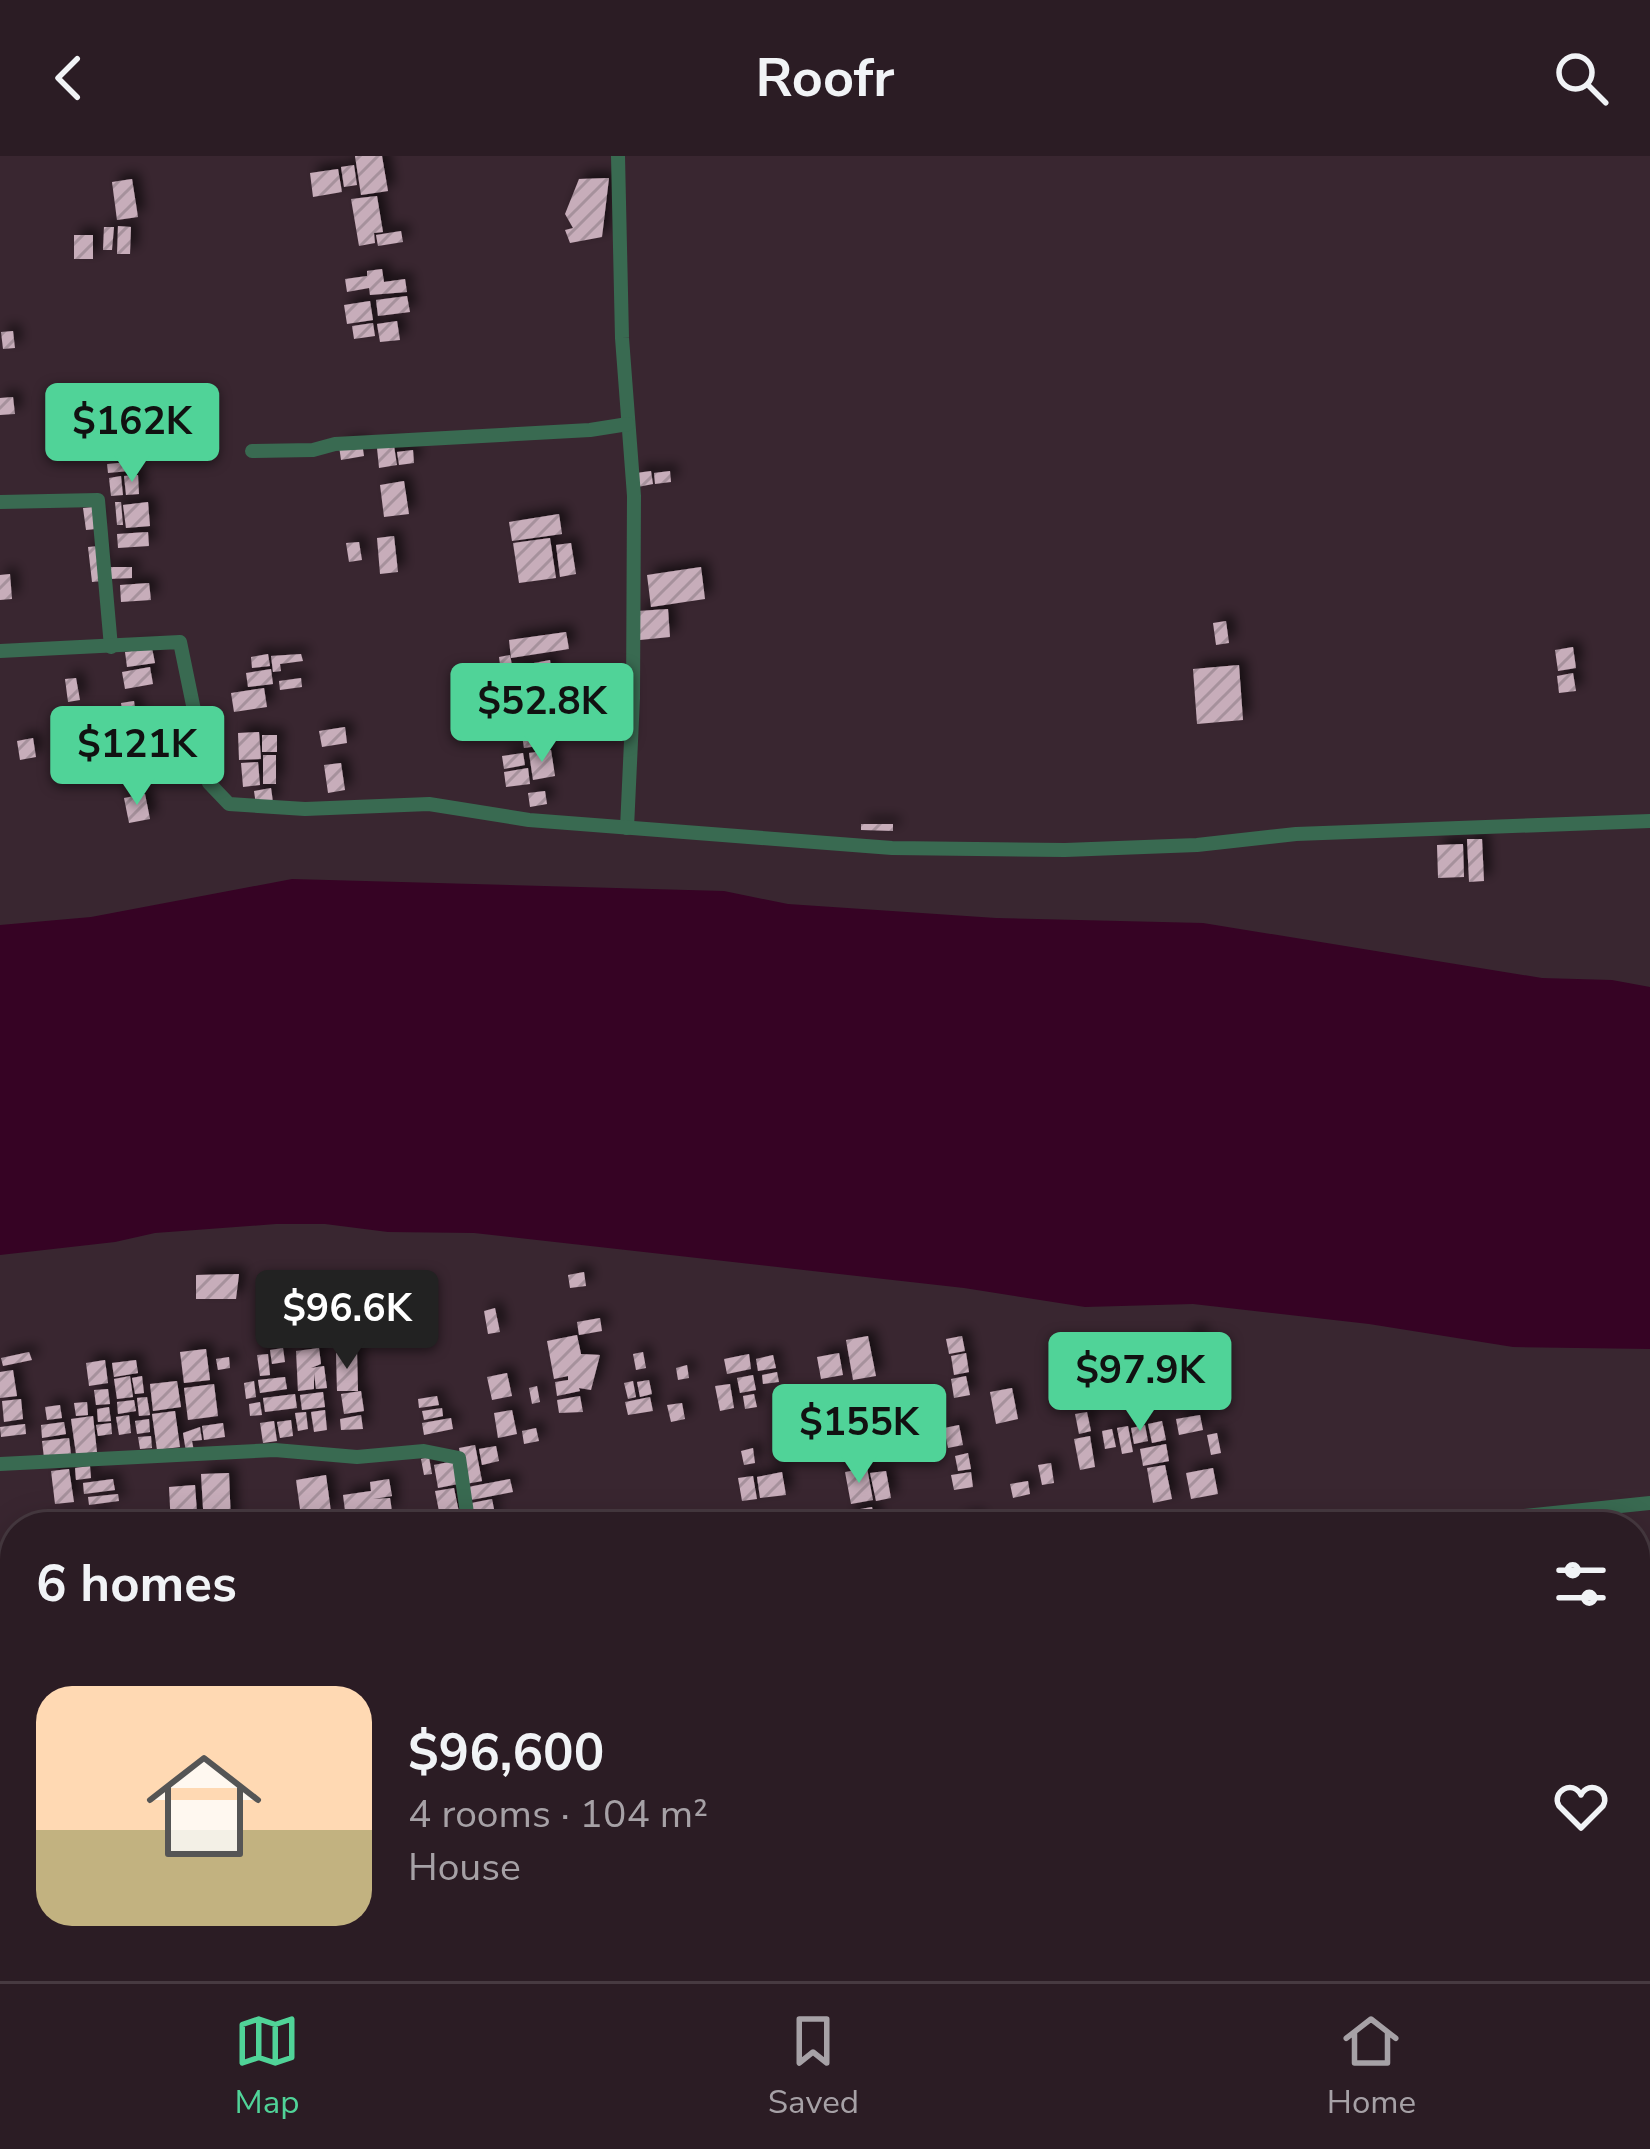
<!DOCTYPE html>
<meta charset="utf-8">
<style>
body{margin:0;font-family:"Nunito Sans",sans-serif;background:#33252c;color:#f1f3f6;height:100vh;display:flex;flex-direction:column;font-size:45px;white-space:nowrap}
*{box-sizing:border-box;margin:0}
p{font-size:39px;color:#a6a1a6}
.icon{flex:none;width:66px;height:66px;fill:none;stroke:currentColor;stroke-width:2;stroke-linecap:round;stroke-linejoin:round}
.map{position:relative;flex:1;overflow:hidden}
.sheet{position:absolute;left:0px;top:1356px;width:1650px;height:471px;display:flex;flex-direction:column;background:#2b1c24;border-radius:48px 48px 0 0;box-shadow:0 6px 30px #0003,0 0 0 3px #473a41}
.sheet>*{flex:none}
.price{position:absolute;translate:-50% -102px;padding:0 27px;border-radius:12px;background:#50d398;color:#111;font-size:39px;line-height:78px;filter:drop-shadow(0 3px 6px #0008)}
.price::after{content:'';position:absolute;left:50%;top:72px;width:36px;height:27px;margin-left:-18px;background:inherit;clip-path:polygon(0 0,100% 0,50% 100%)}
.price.on{background:#222;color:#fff}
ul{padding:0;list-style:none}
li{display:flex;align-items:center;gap:36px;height:300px;padding:0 36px}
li+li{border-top:3px solid #473a41}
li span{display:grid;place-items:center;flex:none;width:336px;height:240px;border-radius:36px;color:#555}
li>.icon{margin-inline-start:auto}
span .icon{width:144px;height:144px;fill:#fffc;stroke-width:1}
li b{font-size:51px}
h2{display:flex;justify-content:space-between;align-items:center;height:144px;padding:0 36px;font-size:51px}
header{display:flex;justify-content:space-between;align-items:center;height:156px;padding:0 36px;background:#2b1c24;font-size:54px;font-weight:700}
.tabs{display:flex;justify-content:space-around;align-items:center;height:168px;border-top:3px solid #473a41;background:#2b1c24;font-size:33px;color:#a6a1a6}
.tabs a{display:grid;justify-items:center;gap:6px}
.tabs .on{color:#50d398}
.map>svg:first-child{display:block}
</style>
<header><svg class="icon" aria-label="back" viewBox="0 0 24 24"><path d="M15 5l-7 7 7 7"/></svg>Roofr<svg class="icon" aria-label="search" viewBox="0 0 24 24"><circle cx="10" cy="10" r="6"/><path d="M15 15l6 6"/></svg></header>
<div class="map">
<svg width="1650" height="1825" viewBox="0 0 1650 1825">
<defs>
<pattern id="building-hatch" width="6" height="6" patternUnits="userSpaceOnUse" patternTransform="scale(3)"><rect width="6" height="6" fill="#c7adba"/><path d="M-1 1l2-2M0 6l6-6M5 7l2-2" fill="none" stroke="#a6919c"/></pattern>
<filter id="shadow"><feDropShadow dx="7" dy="-7" stdDeviation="6" flood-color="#0009"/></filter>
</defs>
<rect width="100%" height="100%" fill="#392630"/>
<g fill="#360324">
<path d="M292,723L724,735L788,748L996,762L1203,767L1542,822L1612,824L1650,831V1193L1513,1191L1369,1168L1193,1148L1085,1151L964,1132L474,1077L388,1076L325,1068H276L155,1077L115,1086L0,1099V769L91,761Z"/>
<rect x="185" y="1812" width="47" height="13"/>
</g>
<g fill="url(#building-hatch)" filter="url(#shadow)">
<path d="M355,0H382L388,35L361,39Z"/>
<path d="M354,9L357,29L344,31L341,11Z"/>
<path d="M338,13L342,36L313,41L310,17Z"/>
<path d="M609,22L602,81L570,87L565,74L573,72L565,58L579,23Z"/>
<path d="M132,23L138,61L117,64L112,26Z"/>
<path d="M377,40L383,76L374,77L375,87L359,90L351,43Z"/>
<path d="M118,70L131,71L130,98H117Z"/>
<path d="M104,71H114L112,94H103Z"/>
<path d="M401,75L403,86L378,90L376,79Z"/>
<rect x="74" y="79" width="19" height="24"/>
<path d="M382,113L384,126L405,123L407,136L370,139L369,132L347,136L345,123L367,120V115Z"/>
<path d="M407,140L410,156L378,160L376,144Z"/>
<path d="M370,145L373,164L347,168L344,149Z"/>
<path d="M397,165L400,184L380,186L377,168Z"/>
<path d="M373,167L375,180L354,183L352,170Z"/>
<path d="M13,175L15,192L3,193L1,176Z"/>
<path d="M13,241L15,258L0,259V242Z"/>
<path d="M362,287L364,300L341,304L339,290Z"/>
<path d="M394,290L397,309L379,312L377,292Z"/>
<path d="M413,294L414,307L399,309L397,296Z"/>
<path d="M129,306V315L108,317L107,308Z"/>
<path d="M651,315L653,328L638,331L636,317Z"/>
<path d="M670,315L671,326L655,328L654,317Z"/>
<path d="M138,319L139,338L126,339L124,320Z"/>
<path d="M121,320L123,339L111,340L109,322Z"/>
<path d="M404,325L409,358L384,361L380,329Z"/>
<path d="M115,346H121L123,369H117Z"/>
<path d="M148,346L150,370L126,372L123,349Z"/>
<path d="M93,351L97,373L86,374L83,352Z"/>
<path d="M559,358L562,378L512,385L509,366Z"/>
<path d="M148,376L149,390L118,392L117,378Z"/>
<path d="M394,380L398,416L380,418L377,382Z"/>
<path d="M550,382L556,422L519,427L513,387Z"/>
<path d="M359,386L362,404L349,406L346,387Z"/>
<path d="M571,387L576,418L560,421L556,389Z"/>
<path d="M99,390L103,425L92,426L88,391Z"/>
<path d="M108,411H132V422L109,423Z"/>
<path d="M701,411L705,443L651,451L647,419Z"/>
<path d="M10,418L12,443L0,444V419Z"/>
<path d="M149,427L151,444L121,446L120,429Z"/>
<path d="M668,453L670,481L640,484L638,455Z"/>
<path d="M1226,465L1229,487L1216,489L1213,467Z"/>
<path d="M566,476L569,493L511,502L509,484Z"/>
<path d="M1573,491L1576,512L1558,515L1555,494Z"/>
<path d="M152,492L155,507L127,511L125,496Z"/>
<path d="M268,498L270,510L252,512L251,501Z"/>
<path d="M301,498L303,505L280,508L281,515L273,516L271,500Z"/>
<path d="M510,499L513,514L501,516L499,501Z"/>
<path d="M550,504L553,528L537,530L534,507Z"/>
<path d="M529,507L532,520L516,522L514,509Z"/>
<path d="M1239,509L1243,564L1197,568L1193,513Z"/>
<path d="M150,511L153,528L125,533L122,516Z"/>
<path d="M271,513L273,528L248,531L246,517Z"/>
<path d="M1573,517L1576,535L1559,537L1557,520Z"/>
<path d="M76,522L80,544L68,546L65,523Z"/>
<path d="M301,522L302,531L280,534L279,525Z"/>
<path d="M533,525L538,556L514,560L509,528Z"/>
<path d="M563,530L564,539L541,542L540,533Z"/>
<path d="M264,532L267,551L234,556L231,537Z"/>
<path d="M563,542L565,550L540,554L539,545Z"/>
<path d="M134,545L137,566L124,568L121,547Z"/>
<path d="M550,561L553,577L543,578L545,589L524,592L520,566Z"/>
<path d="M82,563L85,578L71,580L68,565Z"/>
<path d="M147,569L150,589L120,594L117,574Z"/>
<path d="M345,571L347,587L322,591L319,575Z"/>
<path d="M259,576L261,603L239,604L238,577Z"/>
<rect x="262" y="579" width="15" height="17"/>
<path d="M33,582L36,601L20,604L17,585Z"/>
<path d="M195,590L198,606L166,611L164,595Z"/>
<path d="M551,594L555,620L533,624L529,597Z"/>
<path d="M160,596L163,617L134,616L131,604Z"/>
<path d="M523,597L525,609L504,613L502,600Z"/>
<rect x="263" y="599" width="13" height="29"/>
<path d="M258,606L260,629L243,631L241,607Z"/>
<path d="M341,607L345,634L328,637L324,609Z"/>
<path d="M528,612L530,628L506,631L504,616Z"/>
<path d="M271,632L273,646L256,649L254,635Z"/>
<path d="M545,635L547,648L530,651L528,637Z"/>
<path d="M145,638L150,663L129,667L124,642Z"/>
<path d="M861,668H893V675L861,674Z"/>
<path d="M1467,683H1482L1484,725L1469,726Z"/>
<path d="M1463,688L1464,721L1438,722L1437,689Z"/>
<path d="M584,1116L586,1130L570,1132L568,1119Z"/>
<path d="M239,1118L236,1143H196V1119Z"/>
<path d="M320,1139L322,1160L314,1161L312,1140Z"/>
<path d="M309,1144L311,1161L298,1163L297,1156L290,1157L289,1149Z"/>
<path d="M495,1152L500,1176L488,1178L484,1155Z"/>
<path d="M600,1162L602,1175L579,1179L577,1166Z"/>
<path d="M315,1164L317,1177L298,1180L297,1166Z"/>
<path d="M358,1165L361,1191L341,1193L339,1167Z"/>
<path d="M1200,1176L1202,1184L1186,1187L1185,1179Z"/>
<path d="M577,1179L581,1198L600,1199L591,1234L579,1232L580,1235L557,1240L555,1226L568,1224V1220L554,1223L547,1185Z"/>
<path d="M317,1180L318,1189L297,1191L296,1183Z"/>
<path d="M868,1180L876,1220L853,1224L846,1184Z"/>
<path d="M962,1180L965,1195L949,1198L946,1183Z"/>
<path d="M283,1192L285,1206L272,1208L270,1194Z"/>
<path d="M319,1192L321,1208L311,1212L324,1210L327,1232L316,1233L314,1217V1233L298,1235L296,1195Z"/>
<path d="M206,1193L210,1224L184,1227L180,1196Z"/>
<path d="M1146,1195L1151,1218L1129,1222L1125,1200Z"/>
<path d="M29,1196L32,1204L3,1210L1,1202Z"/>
<path d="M357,1196L358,1235H337L336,1197Z"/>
<path d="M643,1196L646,1212L636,1214L633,1198Z"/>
<path d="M839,1197L843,1219L821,1223L817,1201Z"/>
<path d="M966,1197L969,1216L954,1219L951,1200Z"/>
<path d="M268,1198L270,1219L260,1220L257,1199Z"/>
<path d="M749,1198L751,1213L727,1218L724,1203Z"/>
<path d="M773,1199L776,1212L758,1215L756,1203Z"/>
<path d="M229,1201L230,1212L218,1214L216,1203Z"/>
<path d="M105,1204L108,1227L89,1230L86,1207Z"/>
<path d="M136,1204L138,1217L114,1221L112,1207Z"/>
<path d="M687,1209L689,1222L678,1224L676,1212Z"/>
<path d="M1116,1210L1119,1226L1099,1230L1096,1214Z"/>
<path d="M1077,1213L1080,1230L1069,1233L1066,1216Z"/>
<path d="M13,1214L17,1240L0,1242V1216Z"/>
<path d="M777,1216L779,1226L763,1228L762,1219Z"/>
<path d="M507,1217L512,1240L492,1244L487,1221Z"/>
<path d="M753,1219L756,1234L740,1237L737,1222Z"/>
<path d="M130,1220L133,1241L117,1243L114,1223Z"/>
<path d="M142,1220L144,1237L135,1238L132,1222Z"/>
<path d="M966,1220L970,1239L954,1242L951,1223Z"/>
<path d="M285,1221L287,1233L260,1237L258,1224Z"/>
<path d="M649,1224L652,1238L640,1241L637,1226Z"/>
<path d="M177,1225L181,1251L153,1255L150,1228Z"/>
<path d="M254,1225L256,1241L246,1243L244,1227Z"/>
<path d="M633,1225L636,1241L628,1243L624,1227Z"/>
<path d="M214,1228L218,1260L188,1264L184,1232Z"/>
<path d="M730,1228L734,1252L720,1255L715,1230Z"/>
<path d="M537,1230L540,1246L532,1248L529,1232Z"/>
<path d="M1012,1232L1018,1263L996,1268L990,1236Z"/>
<path d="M108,1233L110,1248L96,1249L94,1234Z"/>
<path d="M361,1235L364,1255L344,1258L341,1238Z"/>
<path d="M323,1236L325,1251L302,1254L300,1239Z"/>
<path d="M295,1238L297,1252L265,1256L263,1242Z"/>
<path d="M754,1238L757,1251L745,1253L743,1240Z"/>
<path d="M437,1240L439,1249L419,1252L418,1243Z"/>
<path d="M580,1240L583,1256L559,1257L557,1244Z"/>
<path d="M147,1241L150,1259L139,1260L137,1242Z"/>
<path d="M650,1241L653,1255L628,1259L625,1246Z"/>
<path d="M21,1243L23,1263L4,1266L2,1245Z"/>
<path d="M134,1244L136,1255L118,1258L117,1246Z"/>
<path d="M87,1246L88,1259L76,1260L74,1247Z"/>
<path d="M260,1246L262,1259L250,1260L249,1248Z"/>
<path d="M682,1247L685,1263L671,1266L667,1249Z"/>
<path d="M870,1248L873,1265L859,1268L855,1251Z"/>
<path d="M60,1249L62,1262L47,1264L45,1251Z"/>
<path d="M109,1251L111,1265L98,1266L97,1253Z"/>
<path d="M442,1252L443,1260L424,1264L422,1255Z"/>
<path d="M325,1254L327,1274L314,1276L311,1256Z"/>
<path d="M512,1254L517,1278L498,1282L494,1257Z"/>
<path d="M175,1255L180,1291L157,1294L152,1258Z"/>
<path d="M306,1256L308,1273L298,1275L295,1257Z"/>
<path d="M1087,1256L1091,1275L1079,1278L1075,1258Z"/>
<path d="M129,1259L131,1277L119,1279L116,1261Z"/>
<path d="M361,1259L363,1273L341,1274L340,1263Z"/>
<path d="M1200,1259L1203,1274L1179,1279L1176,1263Z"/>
<path d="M93,1260L97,1296L76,1298L71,1263Z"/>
<path d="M451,1262L453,1273L424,1279L422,1267Z"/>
<path d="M149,1263L150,1276L137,1278L135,1265Z"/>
<path d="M291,1264L293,1280L280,1282L277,1266Z"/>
<path d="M274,1265L277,1285L263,1287L260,1267Z"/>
<path d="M1162,1265L1166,1284L1152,1287L1148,1268Z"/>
<path d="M64,1266L66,1278L42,1282L41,1269Z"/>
<path d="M111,1267L112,1278L98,1280L96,1269Z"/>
<path d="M223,1267L225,1281L204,1284L202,1270Z"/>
<path d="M25,1268L26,1278L1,1281L0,1271Z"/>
<path d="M959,1269L963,1289L948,1292L944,1272Z"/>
<path d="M1145,1269L1148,1285L1134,1288L1131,1272Z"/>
<path d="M861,1270L864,1289L851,1291L847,1272Z"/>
<path d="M1128,1270L1133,1296L1122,1298L1117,1272Z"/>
<path d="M200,1271L202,1284L192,1285L194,1295L186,1296L183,1277Z"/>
<path d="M536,1272L539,1285L524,1288L522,1275Z"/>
<path d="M1112,1273L1116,1291L1105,1293L1102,1275Z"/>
<path d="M873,1274L876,1290L868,1292L865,1275Z"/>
<path d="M1217,1277L1221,1297L1211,1299L1207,1279Z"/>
<path d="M151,1280L152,1292L140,1293L138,1281Z"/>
<path d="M1090,1280L1095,1311L1080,1314L1074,1283Z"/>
<path d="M69,1282L71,1298L44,1302L42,1285Z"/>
<path d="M1166,1288L1169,1305L1143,1310L1140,1293Z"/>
<path d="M475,1289L482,1325L466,1328L459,1292Z"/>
<path d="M496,1290L499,1305L482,1309L479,1293Z"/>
<path d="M753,1292L755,1307L744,1309L741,1295Z"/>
<path d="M968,1297L971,1313L958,1315L955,1300Z"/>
<path d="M429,1301L432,1318L424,1319L421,1303Z"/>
<path d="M454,1305L458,1328L438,1332L434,1309Z"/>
<path d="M1051,1307L1054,1327L1042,1329L1038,1309Z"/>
<path d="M1165,1309L1172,1343L1153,1347L1147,1312Z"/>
<path d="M90,1310L91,1322L76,1324L75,1312Z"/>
<path d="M867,1312L873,1344L851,1348L845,1316Z"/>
<path d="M1213,1312L1218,1338L1191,1343L1186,1317Z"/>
<path d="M69,1313L74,1346L55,1348L51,1315Z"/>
<path d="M886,1315L891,1342L876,1345L870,1317Z"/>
<path d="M782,1316L786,1339L760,1342L757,1321Z"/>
<path d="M971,1316L973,1331L954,1334L951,1319Z"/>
<path d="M229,1317L231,1368L204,1369L201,1318Z"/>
<path d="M326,1319L331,1356L301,1360L296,1324Z"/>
<path d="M753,1320L757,1343L742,1345L738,1322Z"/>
<path d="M113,1323L115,1334L84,1338L83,1327Z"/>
<path d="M389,1323L392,1340L373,1343L390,1342L392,1355L375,1358L377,1370L347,1371L343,1339L371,1335L370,1326Z"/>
<path d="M510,1323L513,1336L471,1344L468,1331Z"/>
<path d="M1028,1325L1030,1338L1013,1342L1010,1328Z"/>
<path d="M195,1329L198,1371H171L169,1331Z"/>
<path d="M454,1332L462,1371H442L435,1335Z"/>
<path d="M118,1338L119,1345L89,1349L88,1341Z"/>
<path d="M492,1343L494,1353L473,1357L471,1347Z"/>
<path d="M872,1351L876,1371H852L849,1355Z"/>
<path d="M491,1357L494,1371H475L473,1361Z"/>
<path d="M103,1359L104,1371H88L87,1361Z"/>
<path d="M977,1361L978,1370L959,1371L957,1365Z"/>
<path d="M77,1363L78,1371H37V1368Z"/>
<path d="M15,1419V1436L0,1438V1421Z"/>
<path d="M15,1456V1473L0,1475V1458Z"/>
<path d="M15,1476V1499L0,1501V1478Z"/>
</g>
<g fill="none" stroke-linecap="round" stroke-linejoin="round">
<g stroke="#396a51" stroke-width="14">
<path d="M618,0L622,182L634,340L633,542L627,672"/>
<path d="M252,295L313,294L335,288L590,274L628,268"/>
<path d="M0,346L98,344L111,491"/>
<path d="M0,495L180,486L209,627L229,648L305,653L429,648L529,664L892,692L1065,694L1197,689L1296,678L1650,665"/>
<path d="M0,1308L275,1294L357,1301L424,1295L459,1302L469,1371"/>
<path d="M1417,1371L1650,1347"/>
<path d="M0,1632L15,1639"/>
<path d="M85,1825L90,1812"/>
</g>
</g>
</svg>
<b class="price" style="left:132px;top:329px">$162K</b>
<b class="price" style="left:542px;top:609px">$52.8K</b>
<b class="price" style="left:137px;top:652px">$121K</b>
<b class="price on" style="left:347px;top:1216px">$96.6K</b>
<b class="price" style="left:1140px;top:1278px">$97.9K</b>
<b class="price" style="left:859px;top:1330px">$155K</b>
<section class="sheet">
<h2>6 homes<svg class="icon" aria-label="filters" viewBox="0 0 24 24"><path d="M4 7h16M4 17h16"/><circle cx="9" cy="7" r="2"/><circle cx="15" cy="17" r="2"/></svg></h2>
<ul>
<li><span style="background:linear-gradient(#ffd9b3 60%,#c2b280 0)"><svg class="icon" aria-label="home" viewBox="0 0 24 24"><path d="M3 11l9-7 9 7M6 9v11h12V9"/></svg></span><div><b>$96,600</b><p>4 rooms · 104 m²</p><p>House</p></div><svg class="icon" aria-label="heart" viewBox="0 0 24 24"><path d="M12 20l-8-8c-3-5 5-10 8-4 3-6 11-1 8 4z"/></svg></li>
</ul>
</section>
</div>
<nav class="tabs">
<a class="on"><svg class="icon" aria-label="map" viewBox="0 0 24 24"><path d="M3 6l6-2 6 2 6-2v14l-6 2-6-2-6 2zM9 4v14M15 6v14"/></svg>Map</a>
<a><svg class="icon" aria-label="saved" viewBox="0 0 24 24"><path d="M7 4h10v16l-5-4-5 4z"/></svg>Saved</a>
<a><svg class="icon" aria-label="home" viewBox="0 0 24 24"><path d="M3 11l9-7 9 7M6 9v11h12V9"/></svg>Home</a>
</nav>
